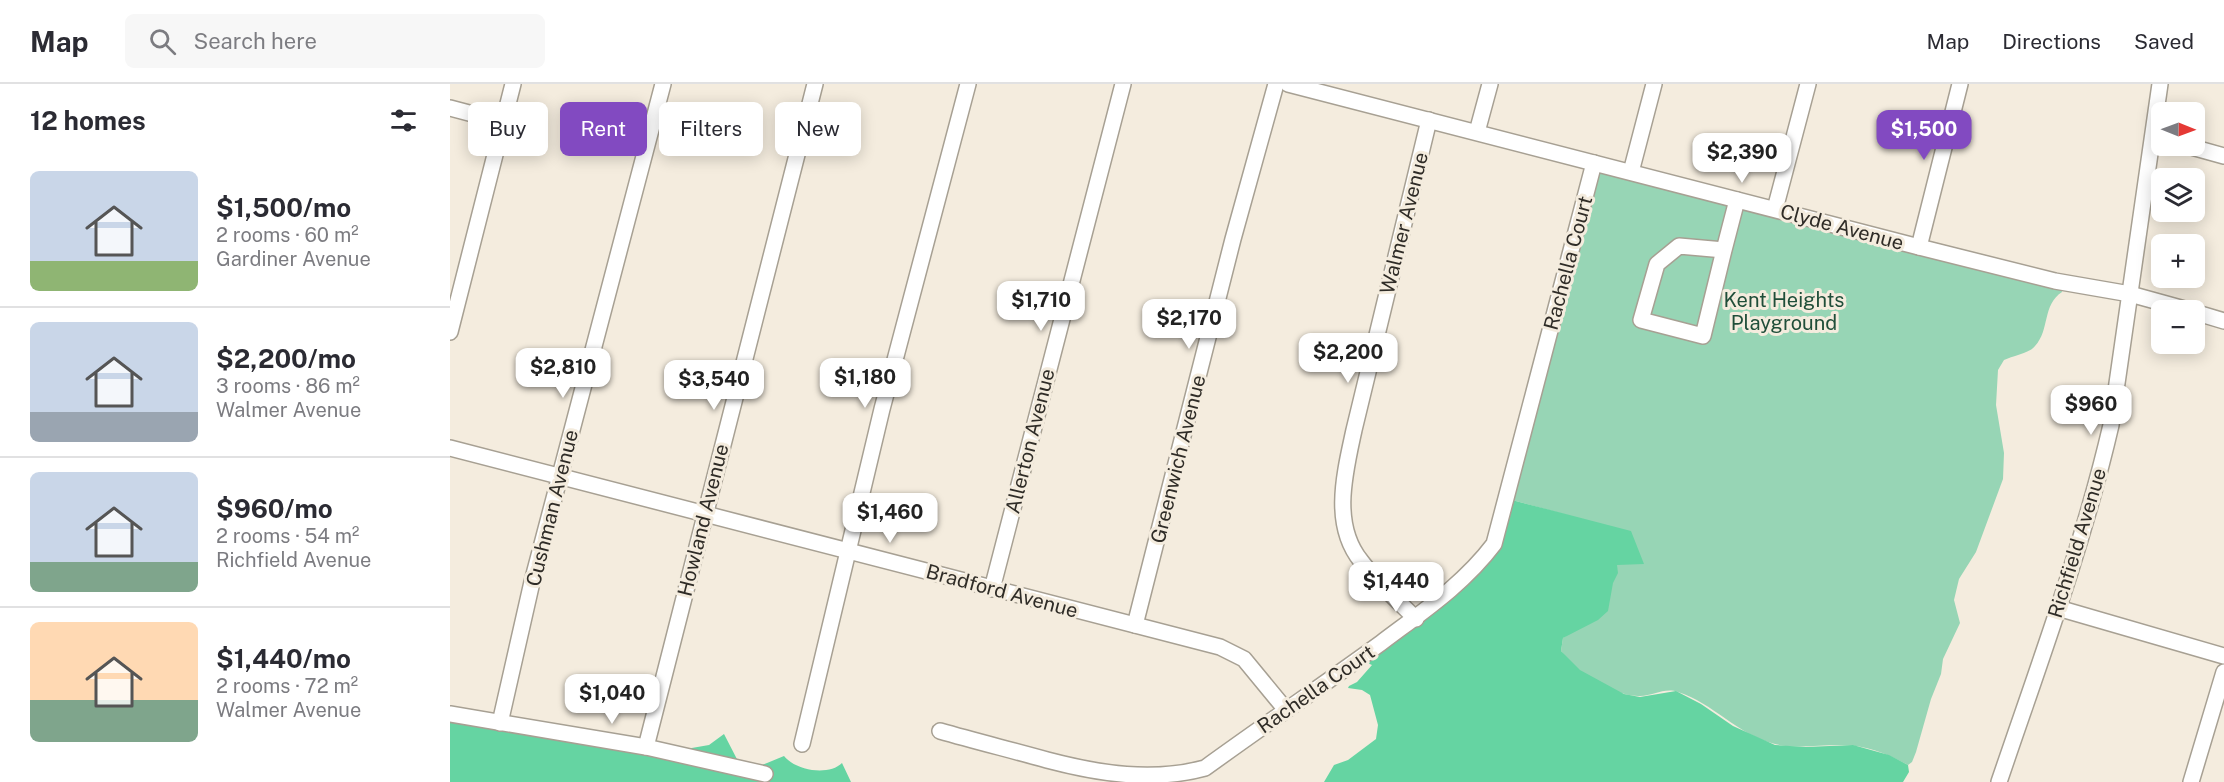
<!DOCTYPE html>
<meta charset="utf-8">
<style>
body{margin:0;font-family:"Public Sans",sans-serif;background:#f7f7f7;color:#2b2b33;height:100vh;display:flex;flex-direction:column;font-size:22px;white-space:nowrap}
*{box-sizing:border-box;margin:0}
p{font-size:20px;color:#7c7c81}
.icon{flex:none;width:33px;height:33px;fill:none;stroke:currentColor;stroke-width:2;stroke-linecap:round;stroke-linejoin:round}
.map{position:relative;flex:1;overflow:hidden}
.panel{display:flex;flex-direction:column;background:#fff;width:450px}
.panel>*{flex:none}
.guide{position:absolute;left:18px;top:18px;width:570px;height:54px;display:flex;gap:12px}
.needle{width:39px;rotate:91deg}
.controls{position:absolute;left:1701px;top:18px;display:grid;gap:12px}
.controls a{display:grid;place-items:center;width:54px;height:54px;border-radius:9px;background:#fff;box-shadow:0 3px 15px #0003;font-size:30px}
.price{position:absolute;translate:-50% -51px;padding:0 14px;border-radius:12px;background:#fff;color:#222;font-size:20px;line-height:39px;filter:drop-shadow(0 2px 3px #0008)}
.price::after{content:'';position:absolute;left:50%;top:36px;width:18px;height:14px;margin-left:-9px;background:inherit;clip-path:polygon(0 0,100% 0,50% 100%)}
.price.on{background:#824ac1;color:#fff}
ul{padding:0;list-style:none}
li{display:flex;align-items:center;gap:18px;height:150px;padding:0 30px}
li+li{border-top:2px solid #e1e1e2}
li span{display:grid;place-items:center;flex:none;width:168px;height:120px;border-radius:9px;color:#555}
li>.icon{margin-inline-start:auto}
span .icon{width:72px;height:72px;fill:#fffc;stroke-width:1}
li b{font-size:26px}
h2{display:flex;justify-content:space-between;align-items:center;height:72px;padding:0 30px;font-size:26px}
.pill{padding:0 21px;border-radius:9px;background:#fff;box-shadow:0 3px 15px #0003;font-size:21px;line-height:54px}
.pill.on{background:#824ac1;color:#fff}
header{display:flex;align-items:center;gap:36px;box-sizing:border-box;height:84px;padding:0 30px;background:#fff;border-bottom:2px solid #e1e1e2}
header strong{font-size:28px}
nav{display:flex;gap:33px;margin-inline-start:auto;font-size:21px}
.search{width:420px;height:54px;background:#f7f7f7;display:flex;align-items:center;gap:15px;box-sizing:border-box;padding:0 21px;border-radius:9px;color:#7c7c81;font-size:22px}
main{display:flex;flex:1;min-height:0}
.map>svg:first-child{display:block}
</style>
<header>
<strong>Map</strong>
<div class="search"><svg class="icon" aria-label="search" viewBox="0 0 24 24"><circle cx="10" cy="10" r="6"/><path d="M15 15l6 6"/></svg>Search here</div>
<nav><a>Map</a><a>Directions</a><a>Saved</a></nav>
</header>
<main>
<section class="panel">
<h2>12 homes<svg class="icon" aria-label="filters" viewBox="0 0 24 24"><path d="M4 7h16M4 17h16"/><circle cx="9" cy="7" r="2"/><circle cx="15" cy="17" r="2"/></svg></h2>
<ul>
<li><span style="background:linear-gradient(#c9d6e8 75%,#8fb573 0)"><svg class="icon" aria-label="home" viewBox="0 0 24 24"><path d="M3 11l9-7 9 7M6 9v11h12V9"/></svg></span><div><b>$1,500/mo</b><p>2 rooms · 60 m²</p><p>Gardiner Avenue</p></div></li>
<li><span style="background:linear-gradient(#c9d6e8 75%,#9aa5b1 0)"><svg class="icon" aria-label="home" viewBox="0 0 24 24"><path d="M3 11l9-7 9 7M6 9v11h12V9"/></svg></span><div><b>$2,200/mo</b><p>3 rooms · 86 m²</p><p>Walmer Avenue</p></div></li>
<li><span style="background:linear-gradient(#c9d6e8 75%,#7fa58c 0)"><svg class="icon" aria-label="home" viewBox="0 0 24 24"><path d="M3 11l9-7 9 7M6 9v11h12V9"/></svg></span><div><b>$960/mo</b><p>2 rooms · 54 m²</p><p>Richfield Avenue</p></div></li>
<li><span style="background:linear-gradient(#ffd9b3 65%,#7fa58c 0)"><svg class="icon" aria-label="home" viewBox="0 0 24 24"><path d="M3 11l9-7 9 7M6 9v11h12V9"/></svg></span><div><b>$1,440/mo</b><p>2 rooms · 72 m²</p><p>Walmer Avenue</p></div></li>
</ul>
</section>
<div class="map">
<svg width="1774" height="698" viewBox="0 0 1774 698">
<rect width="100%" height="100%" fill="#f4ecde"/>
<path fill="#97d5b5" d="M1143,86L1610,197L1612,208C1592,221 1600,246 1585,262C1580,269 1562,272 1554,276L1548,286L1546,321L1554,369L1553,395L1526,468L1509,495L1504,516L1510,539L1493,575L1491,590L1481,615L1466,668L1462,678L1458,681C1436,669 1414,660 1388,661C1367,661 1346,665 1325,660C1288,651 1263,619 1228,608C1214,603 1202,613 1188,612C1161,611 1127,589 1111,567L1113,554L1124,546L1157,442L1062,416Z"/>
<g fill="#65d4a2">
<path d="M1062,416L1181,447L1194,480L1167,481L1168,489L1163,499L1158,527L1148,536L1113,554L1111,567L1130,586L1174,610L1190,613L1226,607L1251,620L1283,642L1325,661L1356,663L1403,661L1439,671L1458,681L1459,688L1453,698H874L884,681L898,676L926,655L928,641L920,611L912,606L898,604L899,602L907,598L922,581L915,578L1048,465Z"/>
<path d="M0,629L236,665L259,661L274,650L290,681L305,684L334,672C346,687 379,692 392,679L401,698H0Z"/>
</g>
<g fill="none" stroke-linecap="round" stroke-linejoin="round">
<g stroke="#a7a093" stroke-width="18">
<g id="minor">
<path d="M838,0L1469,163L1605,197L1680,210L1738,226"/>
<path d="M0,24L53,38"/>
<path d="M1027,48L1040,0"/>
<path d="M1738,62L1774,72"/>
<path d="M1181,88L1204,0"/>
<path d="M1325,125L1358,0"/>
<path d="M1469,163L1510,0"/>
<path d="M1274,166L1253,252L1191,236L1207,180L1229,162L1274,166L1287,116"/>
<path d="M1744,228L1774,237"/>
<path d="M0,248L63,0"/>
<path d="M0,364L770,563L794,575L836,626"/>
<path d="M542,505L673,0"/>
<path d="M1608,524L1774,572"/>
<path d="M966,535C947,516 927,498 911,477C881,440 895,388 904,346L979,36"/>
<path d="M685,541L783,155L826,0"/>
<path d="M0,630L196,663L315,690"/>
<path d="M50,639L82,498L213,0"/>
<path d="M490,647C525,657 561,666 597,676C650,690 703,698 755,684C813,642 873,601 931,559C972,528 1013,501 1044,460L1144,79"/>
<path d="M352,660L432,325L518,0"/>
<path d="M196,663L365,0"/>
<path d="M1549,698C1589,580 1633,462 1661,341L1710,0"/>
<path d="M1741,698L1774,588"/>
</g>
</g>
<use href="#minor" stroke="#fff" stroke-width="15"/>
</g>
<g text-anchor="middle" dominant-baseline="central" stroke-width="6" stroke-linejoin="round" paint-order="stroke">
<g font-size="20" fill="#2f2c27" stroke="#f4ecde">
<text transform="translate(954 139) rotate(-76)">Walmer Avenue</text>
<text transform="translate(1392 143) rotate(15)">Clyde Avenue</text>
<text transform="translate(1118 179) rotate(-75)">Rachella Court</text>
<text transform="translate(580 357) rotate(-76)">Allerton Avenue</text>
<text transform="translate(728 375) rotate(-76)">Greenwich Avenue</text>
<text transform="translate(102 424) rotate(-76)">Cushman Avenue</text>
<text transform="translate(253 436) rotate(-76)">Howland Avenue</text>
<text transform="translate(1627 459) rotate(-73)">Richfield Avenue</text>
<text transform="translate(552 507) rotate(15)">Bradford Avenue</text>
<text transform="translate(866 605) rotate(-35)">Rachella Court</text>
</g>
<g font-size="20" fill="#1f4e39" stroke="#f4ecde">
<text x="1334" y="216">Kent Heights<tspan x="1334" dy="23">Playground</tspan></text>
</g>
</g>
</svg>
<div class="controls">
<a><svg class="needle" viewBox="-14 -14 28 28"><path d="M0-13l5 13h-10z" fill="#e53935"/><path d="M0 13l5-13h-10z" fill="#7c7c81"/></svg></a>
<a><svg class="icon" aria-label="layers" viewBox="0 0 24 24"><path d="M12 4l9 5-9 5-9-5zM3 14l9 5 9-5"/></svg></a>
<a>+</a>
<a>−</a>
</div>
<b class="price on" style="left:1474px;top:77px">$1,500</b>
<b class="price" style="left:1292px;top:100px">$2,390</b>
<b class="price" style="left:591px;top:248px">$1,710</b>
<b class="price" style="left:739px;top:266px">$2,170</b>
<b class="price" style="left:898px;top:300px">$2,200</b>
<b class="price" style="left:113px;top:315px">$2,810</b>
<b class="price" style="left:415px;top:325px">$1,180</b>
<b class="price" style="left:264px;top:327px">$3,540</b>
<b class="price" style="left:1641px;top:352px">$960</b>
<b class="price" style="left:440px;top:460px">$1,460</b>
<b class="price" style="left:946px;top:529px">$1,440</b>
<b class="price" style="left:162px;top:641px">$1,040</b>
<div class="guide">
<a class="pill">Buy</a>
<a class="pill on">Rent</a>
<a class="pill">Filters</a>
<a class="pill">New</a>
</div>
</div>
</main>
